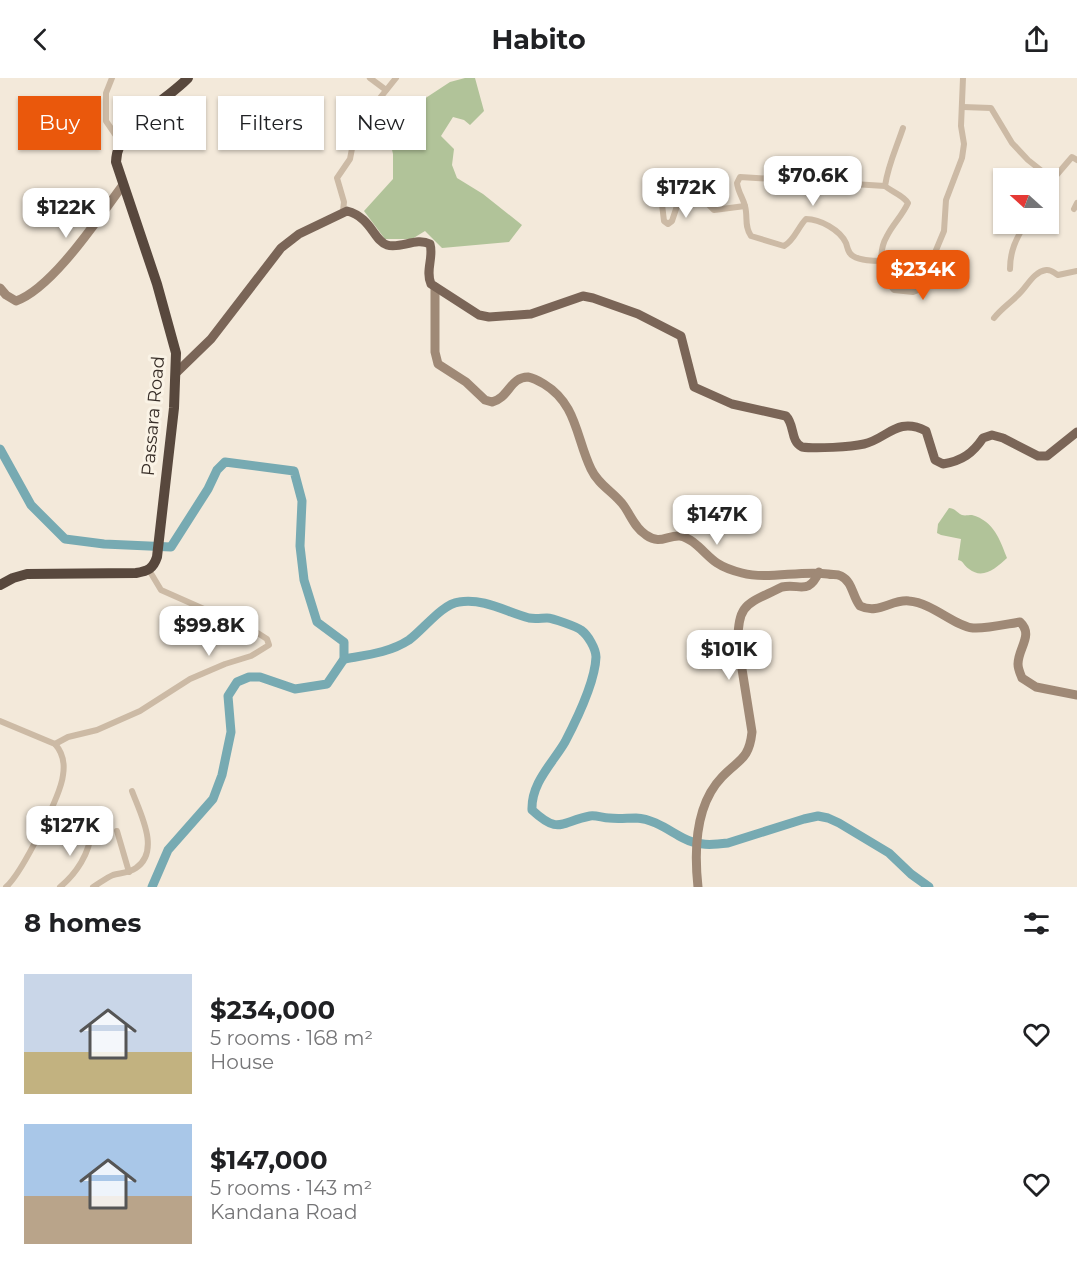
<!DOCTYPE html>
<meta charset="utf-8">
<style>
body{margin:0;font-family:Montserrat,sans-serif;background:#f6f6f6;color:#202124;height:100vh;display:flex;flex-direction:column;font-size:22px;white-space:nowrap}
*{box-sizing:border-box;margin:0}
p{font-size:20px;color:#757577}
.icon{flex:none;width:33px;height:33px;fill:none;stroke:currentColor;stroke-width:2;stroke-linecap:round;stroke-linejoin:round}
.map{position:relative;height:809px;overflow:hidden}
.side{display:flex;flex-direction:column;background:#fff;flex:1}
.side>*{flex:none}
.guide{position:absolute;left:18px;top:18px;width:600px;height:54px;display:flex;gap:12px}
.needle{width:39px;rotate:291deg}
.controls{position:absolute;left:993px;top:90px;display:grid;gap:12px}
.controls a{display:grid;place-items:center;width:66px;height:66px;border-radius:0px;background:#fff;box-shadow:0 2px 4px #0004;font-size:30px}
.price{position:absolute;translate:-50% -51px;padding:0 14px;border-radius:12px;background:#fff;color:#222;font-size:20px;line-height:39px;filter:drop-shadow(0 2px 3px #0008)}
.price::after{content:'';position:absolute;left:50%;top:36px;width:18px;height:14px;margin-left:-9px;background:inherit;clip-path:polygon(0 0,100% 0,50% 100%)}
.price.active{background:#ea580c;color:#fff}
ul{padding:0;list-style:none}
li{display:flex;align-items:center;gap:18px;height:150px;padding:0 24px}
li span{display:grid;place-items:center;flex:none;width:168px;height:120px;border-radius:0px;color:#555}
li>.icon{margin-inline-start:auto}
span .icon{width:72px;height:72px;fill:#fffc;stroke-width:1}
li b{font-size:26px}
h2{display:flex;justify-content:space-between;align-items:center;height:72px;padding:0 24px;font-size:26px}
.chip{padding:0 21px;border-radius:0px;background:#fff;box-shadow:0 2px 4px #0004;font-size:21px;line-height:54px}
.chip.active{background:#ea580c;color:#fff}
header{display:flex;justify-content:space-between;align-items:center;height:78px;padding:0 24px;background:#fff;font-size:27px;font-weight:700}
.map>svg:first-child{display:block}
</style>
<header><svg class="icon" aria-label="back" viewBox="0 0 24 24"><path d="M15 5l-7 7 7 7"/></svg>Habito<svg class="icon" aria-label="share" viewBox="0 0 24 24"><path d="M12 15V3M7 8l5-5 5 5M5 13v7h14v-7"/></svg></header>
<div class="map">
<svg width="1077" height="809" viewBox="0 0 1077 809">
<rect width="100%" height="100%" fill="#f3e9da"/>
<g fill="#b1c399">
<path d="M465,0H475L484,33L470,47L464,42L453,39L441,58L454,71L452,87L457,100L483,116L522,147L509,164L442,170L425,153L412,161H385L364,133L393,101V76L386,46L450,4Z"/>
<path d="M949,430C956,431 956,434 962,437C965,438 968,437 972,437C994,443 1000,462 1007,480C996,490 983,502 969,491C963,487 964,483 958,482L961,461L941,457L937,455L938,446Z"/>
</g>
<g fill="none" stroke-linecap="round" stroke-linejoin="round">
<g stroke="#77aab2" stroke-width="9">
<path d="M0,371L31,427L65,461L104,466L171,469L208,411L217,392L225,384L294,393L302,423L300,468L304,502L317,544L344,564V581L327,606L295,611L260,599H249L237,604L228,618L231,654L222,697L213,721L168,772L152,809"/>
<path d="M344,581C366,577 389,575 409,562C423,552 442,526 459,524C485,520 506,534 529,540C535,541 542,540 547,540C553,540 577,549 581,552C588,557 596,571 596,579C595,605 577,641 565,664C552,686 531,705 532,732C559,757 560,744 590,738C596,737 603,740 609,740C618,741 627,740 636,740C654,741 668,752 683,760C698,768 712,767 728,765L804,741L818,738L828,740L839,745L889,775L911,796L929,809"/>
</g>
<g stroke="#ccbaa5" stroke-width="6">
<path d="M112,0L106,15V43L121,65"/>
<path d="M370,0L386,12"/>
<path d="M963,29L991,30L1012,65L1028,82L1052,101"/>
<path d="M903,50C896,71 888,87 885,108C892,114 903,117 908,125C902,138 893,146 887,158C877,175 881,199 894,212L913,214L924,210L931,202L934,177L944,153L946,122L962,80L964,66L961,48L963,0"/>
<path d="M1048,107L1072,79L1077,82"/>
<path d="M661,118L664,143L668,146L672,143L679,122C700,113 698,117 714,132L745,128"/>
<path d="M1074,131L1077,125"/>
<path d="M343,133L344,124L337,100L350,81L356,50L396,0"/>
<path d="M882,183C873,183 861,183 853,178C848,175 848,171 846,165C840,152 820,141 806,141C798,149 794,163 784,168L751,158C744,148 748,139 745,128C743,120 738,114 737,105L740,99L885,108"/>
<path d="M1010,191C1010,173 1016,161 1025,146"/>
<path d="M994,240C1001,231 1010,225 1018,217C1027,209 1033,194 1046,192C1051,191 1054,195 1058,197L1077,193"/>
<path d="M0,643L55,666C63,675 65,685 63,697C61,717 22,795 6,809"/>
<path d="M55,666L68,659L97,652L140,633L190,601L225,586L251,578L269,567L267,561L256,554L161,512L149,492"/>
<path d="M117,753L129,794"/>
<path d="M60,809C76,796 90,775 91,754"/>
<path d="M93,809C100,805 106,800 113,797C120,795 129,795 136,790C161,773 140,735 132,713"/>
</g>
<g stroke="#9f8976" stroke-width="9">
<path d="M435,209V274L438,286L466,304L485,322L492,324C509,320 510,299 528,299C534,300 539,303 544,306C577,326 576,360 591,391C599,408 614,414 624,428C631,438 635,450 646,457C660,467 667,457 680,458C694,460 706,478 717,485C723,489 734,493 742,495C768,502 800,492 828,496C833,497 837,496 841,498C853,504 852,518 860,528C879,537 891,521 909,523C933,525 954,548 973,550C986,551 1007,546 1020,544C1034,557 1018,570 1018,586C1018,591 1020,595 1022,600L1036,609L1077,617"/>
<path d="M0,210L6,217L16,223C53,210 99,139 123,107"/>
<path d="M698,809C694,772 695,727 722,699C739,681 749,682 752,654L738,566C737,524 748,526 782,509C800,505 808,518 819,494"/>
</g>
<path stroke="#7a6557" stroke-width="9" d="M177,294L211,261L281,170L299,156L347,133C371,139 374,163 387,167C401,171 416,159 430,166C434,179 425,193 431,206L479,237L489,239L531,236L583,218L593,220L638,236L681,258L694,309L732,326L786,338C795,347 790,363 802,369C815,371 851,369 864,366C887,361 897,338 926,353L935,382L943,386C962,383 973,375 983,360L992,357L1003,360L1038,378H1047L1077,354"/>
<path stroke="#58483d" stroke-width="10" d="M0,507L13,500L27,496L136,495C148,493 153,491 157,479L174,330L176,275L157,206L116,84C117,46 165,24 188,0"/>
</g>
<g text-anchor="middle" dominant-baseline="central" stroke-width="6" stroke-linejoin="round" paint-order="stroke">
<g font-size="18" fill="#372d27" stroke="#faf3e6">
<text transform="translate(153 338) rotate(-85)">Passara Road</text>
</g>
</g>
</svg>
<div class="controls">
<a><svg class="needle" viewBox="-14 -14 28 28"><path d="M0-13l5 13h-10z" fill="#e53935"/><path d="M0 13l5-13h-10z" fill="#757577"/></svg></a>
</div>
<b class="price" style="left:813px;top:129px">$70.6K</b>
<b class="price" style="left:686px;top:141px">$172K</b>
<b class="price" style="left:66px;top:161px">$122K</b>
<b class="price active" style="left:923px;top:223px">$234K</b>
<b class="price" style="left:717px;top:468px">$147K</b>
<b class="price" style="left:209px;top:579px">$99.8K</b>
<b class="price" style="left:729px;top:603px">$101K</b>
<b class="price" style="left:70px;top:779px">$127K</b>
<div class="guide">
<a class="chip active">Buy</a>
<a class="chip">Rent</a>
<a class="chip">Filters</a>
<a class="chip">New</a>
</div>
</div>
<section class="side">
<h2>8 homes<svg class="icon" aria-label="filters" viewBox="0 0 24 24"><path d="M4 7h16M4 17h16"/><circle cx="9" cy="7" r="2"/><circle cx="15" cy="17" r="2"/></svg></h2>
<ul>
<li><span style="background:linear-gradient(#c9d6e8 65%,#c2b280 0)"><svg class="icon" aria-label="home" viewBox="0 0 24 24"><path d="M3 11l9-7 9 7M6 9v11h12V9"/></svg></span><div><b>$234,000</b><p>5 rooms · 168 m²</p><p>House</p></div><svg class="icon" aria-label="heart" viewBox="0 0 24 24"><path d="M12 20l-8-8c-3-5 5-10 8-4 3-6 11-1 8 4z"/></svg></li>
<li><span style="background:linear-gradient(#a9c7e8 60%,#b9a48a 0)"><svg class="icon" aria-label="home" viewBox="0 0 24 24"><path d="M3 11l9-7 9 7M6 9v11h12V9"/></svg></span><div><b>$147,000</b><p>5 rooms · 143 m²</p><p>Kandana Road</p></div><svg class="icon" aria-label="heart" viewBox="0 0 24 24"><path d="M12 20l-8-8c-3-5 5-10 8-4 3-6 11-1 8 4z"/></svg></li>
</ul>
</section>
